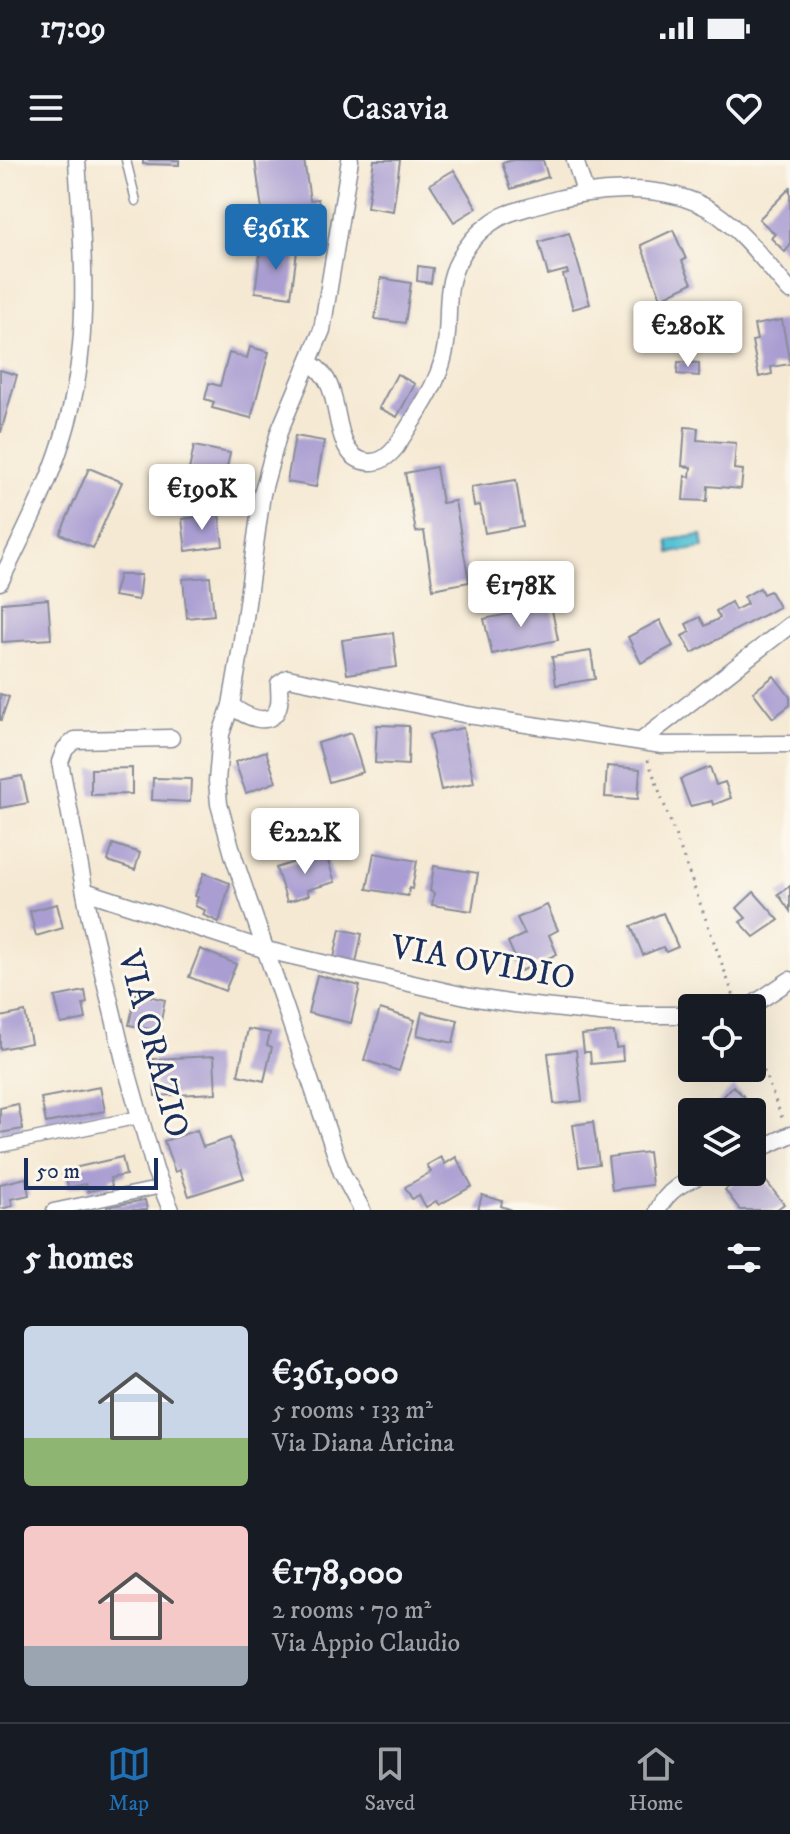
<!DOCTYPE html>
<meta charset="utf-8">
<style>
body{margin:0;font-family:"IM FELL DW Pica",serif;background:#242831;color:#f1f3f6;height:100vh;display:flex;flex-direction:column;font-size:30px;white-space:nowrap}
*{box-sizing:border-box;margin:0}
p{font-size:26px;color:#9ea1a6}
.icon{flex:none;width:44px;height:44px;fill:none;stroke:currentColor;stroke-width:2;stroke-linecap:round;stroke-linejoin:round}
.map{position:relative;height:1050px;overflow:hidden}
.panel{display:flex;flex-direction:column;background:#171b24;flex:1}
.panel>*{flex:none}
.tools{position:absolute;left:678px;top:834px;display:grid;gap:16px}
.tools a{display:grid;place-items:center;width:88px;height:88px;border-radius:8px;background:#171b24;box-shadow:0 8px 32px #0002;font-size:40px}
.scale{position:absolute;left:24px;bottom:20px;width:134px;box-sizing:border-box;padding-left:8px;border:4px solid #1b2f5e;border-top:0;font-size:22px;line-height:28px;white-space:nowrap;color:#1b2f5e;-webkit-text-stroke:6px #fbf7ec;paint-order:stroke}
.price{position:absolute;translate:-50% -68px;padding:0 18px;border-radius:8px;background:#fff;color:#222;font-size:26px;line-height:52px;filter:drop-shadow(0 2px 4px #0008)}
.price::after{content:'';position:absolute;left:50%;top:48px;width:24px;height:18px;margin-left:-12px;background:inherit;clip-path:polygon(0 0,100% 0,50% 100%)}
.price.selected{background:#1f6fb2;color:#fff}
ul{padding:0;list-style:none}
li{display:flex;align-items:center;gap:24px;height:200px;padding:0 24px}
li span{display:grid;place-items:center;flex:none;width:224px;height:160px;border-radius:8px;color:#555}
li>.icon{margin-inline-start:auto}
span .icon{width:96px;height:96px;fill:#fffc;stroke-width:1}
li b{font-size:34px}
h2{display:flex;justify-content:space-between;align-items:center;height:96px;padding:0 24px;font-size:34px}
.status{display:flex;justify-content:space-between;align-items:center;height:56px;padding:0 40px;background:#171b24;direction:ltr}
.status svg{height:22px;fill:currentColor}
header{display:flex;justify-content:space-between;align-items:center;height:104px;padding:0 24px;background:#171b24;font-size:36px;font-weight:600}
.menu{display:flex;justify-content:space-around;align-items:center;height:112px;border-top:2px solid #363941;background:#171b24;font-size:22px;color:#9ea1a6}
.menu a{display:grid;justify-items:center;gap:4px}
.menu .selected{color:#1f6fb2}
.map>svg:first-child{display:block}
</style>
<div class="status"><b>17:09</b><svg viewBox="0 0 49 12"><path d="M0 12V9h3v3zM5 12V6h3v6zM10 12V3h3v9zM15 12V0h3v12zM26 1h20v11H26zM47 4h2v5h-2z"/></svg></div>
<header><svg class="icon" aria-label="menu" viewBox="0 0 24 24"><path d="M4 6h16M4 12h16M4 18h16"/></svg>Casavia<svg class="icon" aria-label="heart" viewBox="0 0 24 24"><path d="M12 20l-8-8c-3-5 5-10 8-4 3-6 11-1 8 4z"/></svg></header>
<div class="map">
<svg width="790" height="1050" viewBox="0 0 790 1050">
<rect width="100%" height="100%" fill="#fbf7ec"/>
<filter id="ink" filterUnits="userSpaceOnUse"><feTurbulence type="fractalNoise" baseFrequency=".0125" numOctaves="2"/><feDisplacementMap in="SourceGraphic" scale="16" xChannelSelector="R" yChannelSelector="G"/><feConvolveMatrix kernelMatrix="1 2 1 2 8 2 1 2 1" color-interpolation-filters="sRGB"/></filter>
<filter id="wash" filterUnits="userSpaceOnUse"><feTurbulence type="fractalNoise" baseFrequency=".006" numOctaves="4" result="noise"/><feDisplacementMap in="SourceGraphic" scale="32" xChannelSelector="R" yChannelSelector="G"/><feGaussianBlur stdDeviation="1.8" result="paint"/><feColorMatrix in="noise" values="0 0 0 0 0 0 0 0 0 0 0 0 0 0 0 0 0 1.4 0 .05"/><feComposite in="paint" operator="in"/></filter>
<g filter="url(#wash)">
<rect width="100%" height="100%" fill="#f5e9d3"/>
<path fill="#58c2d4" stroke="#3a7899" stroke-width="2" d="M702,375L704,388L670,393L668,380Z"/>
<g id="blocks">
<g fill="#a99dd2">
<path d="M143,0H179V5L143,4Z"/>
<path d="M255,0H304L310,40L318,39L321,55L264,64Z"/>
<path d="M374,0H400L393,51L367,47Z"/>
<path d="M513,0H543L548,17L511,29L502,3Z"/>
<path d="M454,10L477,48L454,62L430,24Z"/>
<path d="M790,28V86L785,92L771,78L775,74L759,59Z"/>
<path d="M673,70L686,99L682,101L692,123L661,138L641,85Z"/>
<path d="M569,73L590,144L573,149L563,115L568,114L567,110L548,115L539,82Z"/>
<path d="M261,87L297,91L291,137L255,132Z"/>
<path d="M418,106L433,108L431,123L417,121Z"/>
<path d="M381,118L411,123L405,163L375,159Z"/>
<path d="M782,160L790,204L771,207L772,214L759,217L752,181L757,180L754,165Z"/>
<path d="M250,187L269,192L251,258L212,248L214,242L205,239L209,223L220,226L229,193L247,198Z"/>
<path d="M678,202L699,203V216L677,214Z"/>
<path d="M0,210L17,215L1,272H0Z"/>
<path d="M397,214L415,224L397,257L379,248Z"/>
<path d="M685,267L698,268L697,280L736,283L734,309L743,310L741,329L708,326L707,341L683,340L685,316L690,317L691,307L682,306Z"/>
<path d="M295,276L324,281L316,327L287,322Z"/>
<path d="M194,286L230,293L225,317L189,310Z"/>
<path d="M436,307L442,343L455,341L469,422L433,429L424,371L416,372L405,313Z"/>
<path d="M89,308L122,322L93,388L60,374Z"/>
<path d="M516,320L523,366L485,373L480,345L474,346L471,327Z"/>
<path d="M219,354L223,386L186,391L182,359Z"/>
<path d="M119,415H141L138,440L113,436Z"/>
<path d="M210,417L214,455L187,458L183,419Z"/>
<path d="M760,428L763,434L770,431L779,447L692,493L682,476L690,472L686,464L700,457L705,466L720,458L716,451L731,442L735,450L747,444L744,437Z"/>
<path d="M48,439L51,479L2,482V443Z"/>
<path d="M551,445L558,480L492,494L484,459Z"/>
<path d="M660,460L673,486L641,503L628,477Z"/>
<path d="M393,473L397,507L347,514L342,480Z"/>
<path d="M591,491L595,519L556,525L552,497Z"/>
<path d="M774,516L790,537V545L773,558L753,532Z"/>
<path d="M0,534L9,537L1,560H0Z"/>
<path d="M377,565L409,566L408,605L375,603Z"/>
<path d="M463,568L474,623L441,630L429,575Z"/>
<path d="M351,573L363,612L329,622L318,583Z"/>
<path d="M266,591L276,622L246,633L235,602Z"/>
<path d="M607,606L640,609L638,639L605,637Z"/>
<path d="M710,607L716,625L725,622L731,638L713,645L712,641L690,646L680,619Z"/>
<path d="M132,608V634L91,635V609Z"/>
<path d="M22,616L28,643L0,648V620Z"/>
<path d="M153,618L191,619L190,642L152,640Z"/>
<path d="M113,684L140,693L135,710L108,701Z"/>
<path d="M325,692L335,722L307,730L309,735L287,742L276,708Z"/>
<path d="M374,693L417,701L412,729L409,728L408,736L367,729Z"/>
<path d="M434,706L478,713L472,751L432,745L434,733L430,731Z"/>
<path d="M204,713L230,723L219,762L203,755L205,750L195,746L198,737L195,736Z"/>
<path d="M790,726V751L778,734Z"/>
<path d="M754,732L779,760L754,777L740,762L746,758L737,748Z"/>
<path d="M57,744L63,768L36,776L30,751Z"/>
<path d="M547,745L558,770L549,775L557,794L521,811L508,782L525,774L517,758Z"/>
<path d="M663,753L678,787L666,792L663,787L643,795L631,766Z"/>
<path d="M340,769L362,774L356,803L334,798Z"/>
<path d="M200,789L236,804L225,831L189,817Z"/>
<path d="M317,815L360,826L351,863L308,853Z"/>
<path d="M85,831L87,843L83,844L86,859L61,864L55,837Z"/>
<path d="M136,833L165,840L159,871L129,865Z"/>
<path d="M380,849L415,860L399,911L364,900Z"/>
<path d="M25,852L31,883L0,889V857Z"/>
<path d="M422,852L458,860L453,883L417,875Z"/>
<path d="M248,869L270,873L267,885L272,887L264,921L238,915Z"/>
<path d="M614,872L616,888L622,887L623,901L591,904L590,892H584L582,875Z"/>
<path d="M576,890L582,941L554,944L548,893Z"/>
<path d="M214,896L216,933L155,936L153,899Z"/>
<path d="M733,926L745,938L741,941L752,952H709Z"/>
<path d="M100,927L105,951L46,963L41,938Z"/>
<path d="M18,944L23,969L0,973V948Z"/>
<path d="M593,962L599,1004L579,1007L573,965Z"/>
<path d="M197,970L203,987L230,978L244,1018L189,1036L180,1010L175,1012L164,981Z"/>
<path d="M648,992L652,1025L612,1030L608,997Z"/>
<path d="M122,997L126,1015L110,1018L112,1026L88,1031L86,1024L68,1028L65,1010Z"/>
<path d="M441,997L445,1004L456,997L472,1026L439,1045L436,1041L426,1047L419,1035L412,1039L405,1027L431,1012L427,1005Z"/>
<path d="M754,1006L784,1044L776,1050H740L725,1030L747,1012H752Z"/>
<path d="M26,1018L29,1035L11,1039L13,1046L0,1049V1024Z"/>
<path d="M482,1035L502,1041L501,1046L512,1050H478Z"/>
<path d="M145,1040L147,1050H108L107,1047Z"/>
</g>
</g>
</g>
<g filter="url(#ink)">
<use href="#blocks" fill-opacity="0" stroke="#888c98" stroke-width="2"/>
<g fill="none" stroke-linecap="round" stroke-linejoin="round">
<g stroke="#888c98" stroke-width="11">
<path id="service" d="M126,0L136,41"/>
</g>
<g stroke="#888c98" stroke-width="15">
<g id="pedestrian">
<path d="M0,986L140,957"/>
<path d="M53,1050L162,1027"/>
</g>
</g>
<g stroke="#888c98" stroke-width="19">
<g id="minor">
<path d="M350,0L322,170L279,272L262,334L241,487L231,545L221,574L217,621L219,644L234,698L342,1013L362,1050"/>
<path d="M575,0L585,32"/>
<path d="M310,203C320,209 326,216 330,227C340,250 336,300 369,302C380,303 389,296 396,287C413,259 437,228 444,195C452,163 442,130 459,100C466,86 478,72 491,63C504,53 520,50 536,45C589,28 664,20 714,52C744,72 767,105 790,131"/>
<path d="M0,422C29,364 60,303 73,239C90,162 82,78 77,0"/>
<path d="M231,545C243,556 274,571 279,544C280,538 279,531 279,524L288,518L468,555L662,585L790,584"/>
<path d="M171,578L75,580L65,589L60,602L90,759L124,900L155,1010L171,1050"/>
<path d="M641,581L790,465"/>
<path d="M85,731L266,790L470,837L515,844L619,855H692"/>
<path d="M748,848L790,820"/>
<path d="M752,992L790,975"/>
<path d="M658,1050C669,1027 686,1022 708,1012"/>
</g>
</g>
<g stroke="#888c98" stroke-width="3" stroke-dasharray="2 6" stroke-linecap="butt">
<path d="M648,600L734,837"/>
<path d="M752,881L783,960"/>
</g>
<use href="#service" stroke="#fff" stroke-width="8"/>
<use href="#pedestrian" stroke="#fff" stroke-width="12"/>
<use href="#minor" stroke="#fff" stroke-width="16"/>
</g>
</g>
<g text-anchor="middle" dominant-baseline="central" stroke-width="6" stroke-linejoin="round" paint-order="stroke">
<g font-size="34" fill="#1b2f5e" stroke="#fbf7ec">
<text transform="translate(483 803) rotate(10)">VIA OVIDIO</text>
<text transform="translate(153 884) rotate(75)">VIA ORAZIO</text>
</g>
</g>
</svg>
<div class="tools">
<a><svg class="icon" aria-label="locate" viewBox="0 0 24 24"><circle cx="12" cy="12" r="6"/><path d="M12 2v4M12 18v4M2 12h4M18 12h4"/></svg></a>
<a><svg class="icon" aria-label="layers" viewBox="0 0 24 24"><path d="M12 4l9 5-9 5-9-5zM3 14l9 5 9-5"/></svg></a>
</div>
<div class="scale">50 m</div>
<b class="price selected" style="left:276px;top:112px">€361K</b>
<b class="price" style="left:688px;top:209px">€280K</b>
<b class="price" style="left:202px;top:372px">€190K</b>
<b class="price" style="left:521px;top:469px">€178K</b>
<b class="price" style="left:305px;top:716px">€222K</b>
</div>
<section class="panel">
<h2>5 homes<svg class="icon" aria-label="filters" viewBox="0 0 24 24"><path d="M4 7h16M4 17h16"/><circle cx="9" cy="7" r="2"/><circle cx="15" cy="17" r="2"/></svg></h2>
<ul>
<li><span style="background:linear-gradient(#c9d6e8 70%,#8fb573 0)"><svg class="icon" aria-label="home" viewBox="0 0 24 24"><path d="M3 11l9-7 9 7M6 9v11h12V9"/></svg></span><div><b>€361,000</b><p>5 rooms · 133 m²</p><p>Via Diana Aricina</p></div></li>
<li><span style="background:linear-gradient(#f6c9c9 75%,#9aa5b1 0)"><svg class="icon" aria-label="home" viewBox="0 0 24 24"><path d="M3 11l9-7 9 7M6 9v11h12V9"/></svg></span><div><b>€178,000</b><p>2 rooms · 70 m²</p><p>Via Appio Claudio</p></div></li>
</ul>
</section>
<nav class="menu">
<a class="selected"><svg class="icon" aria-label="map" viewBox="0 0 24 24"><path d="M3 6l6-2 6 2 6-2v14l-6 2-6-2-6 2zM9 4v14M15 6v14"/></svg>Map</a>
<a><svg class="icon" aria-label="saved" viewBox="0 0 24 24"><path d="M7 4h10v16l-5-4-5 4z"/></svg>Saved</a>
<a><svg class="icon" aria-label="home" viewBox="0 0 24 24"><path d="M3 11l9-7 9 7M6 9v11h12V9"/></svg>Home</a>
</nav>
